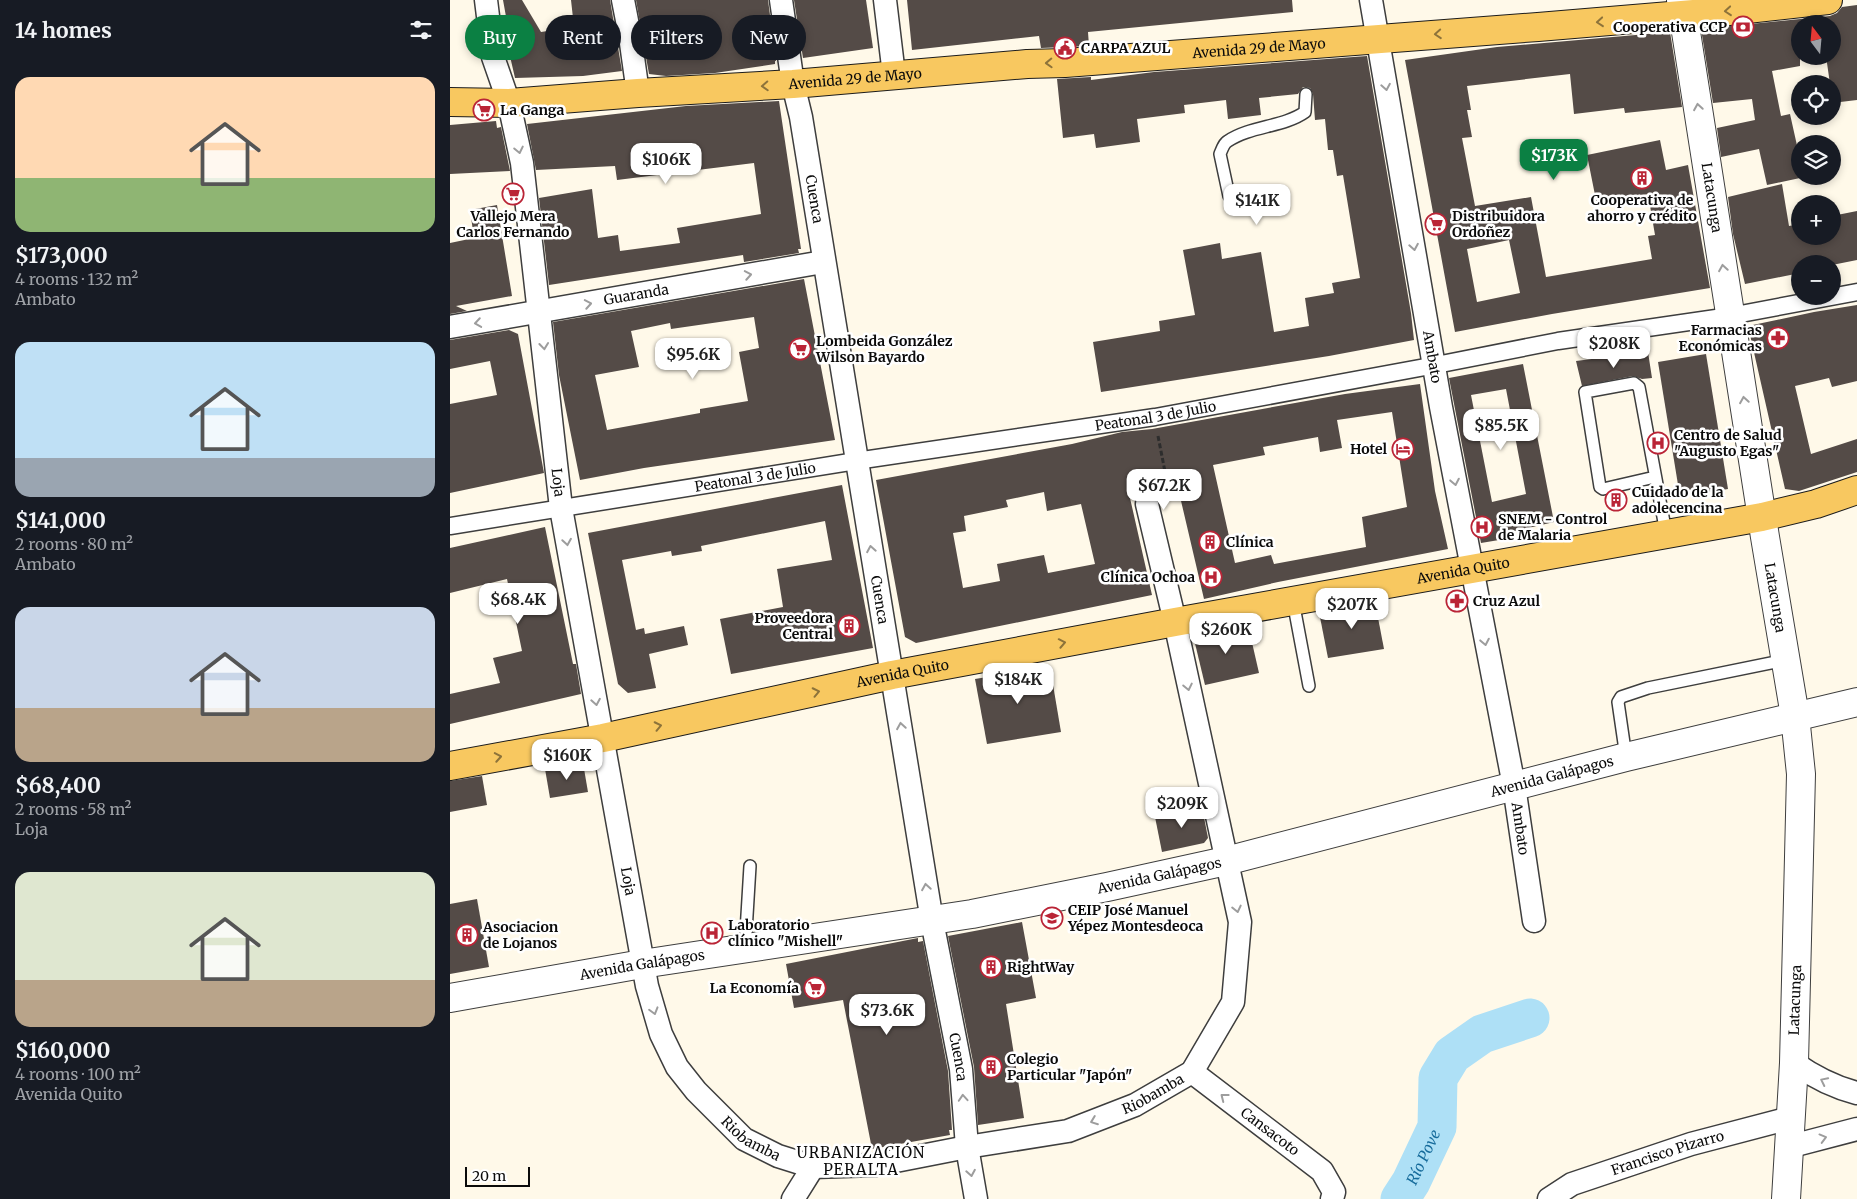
<!DOCTYPE html>
<meta charset="utf-8">
<style>
body{margin:0;font-family:Merriweather,serif;background:#242831;color:#f1f3f6;height:100vh;display:flex;flex-direction:column;font-size:19px;white-space:nowrap}
*{box-sizing:border-box;margin:0}
p{font-size:16px;color:#9ea1a6}
.icon{flex:none;width:28px;height:28px;fill:none;stroke:currentColor;stroke-width:2;stroke-linecap:round;stroke-linejoin:round}
.map{position:relative;flex:1;overflow:hidden}
.panel{display:flex;flex-direction:column;background:#171b24;width:450px}
.panel>*{flex:none}
.top-card{position:absolute;left:15px;top:15px;width:475px;height:45px;display:flex;gap:10px}
.needle{width:32px;rotate:344deg}
.controls{position:absolute;left:1341px;top:15px;display:grid;gap:10px}
.controls a{display:grid;place-items:center;width:50px;height:50px;border-radius:50%;background:#171b24;box-shadow:0 2px 8px #0003;font-size:25px}
.scale{position:absolute;left:15px;bottom:12px;width:65px;box-sizing:border-box;padding-left:5px;border:2px solid #0b0b0b;border-top:0;font-size:14px;line-height:18px;white-space:nowrap;color:#0b0b0b;-webkit-text-stroke:4px #fff;paint-order:stroke}
.price{position:absolute;translate:-50% -42px;padding:0 11px;border-radius:10px;background:#fff;color:#222;font-size:16px;line-height:32px;filter:drop-shadow(0 1px 2px #0008)}
.price::after{content:'';position:absolute;left:50%;top:30px;width:15px;height:11px;margin-left:-8px;background:inherit;clip-path:polygon(0 0,100% 0,50% 100%)}
.price.active{background:#0b8043;color:#fff}
ul{padding:0;list-style:none}
li{display:grid;align-content:center;gap:10px;height:265px;padding:0 15px}
li span{display:grid;place-items:center;height:155px;border-radius:15px;color:#555}
li>.icon{margin-inline-start:auto}
span .icon{width:90px;height:90px;fill:#fffc;stroke-width:1}
li b{font-size:21px}
h2{display:flex;justify-content:space-between;align-items:center;height:60px;padding:0 15px;font-size:21px}
.chip{padding:0 18px;border-radius:22px;background:#171b24;box-shadow:0 2px 8px #0003;font-size:18px;line-height:45px}
.chip.active{background:#0b8043;color:#fff}
main{display:flex;flex:1;min-height:0}
.map>svg:first-child{display:block}
</style>
<main>
<section class="panel">
<h2>14 homes<svg class="icon" aria-label="filters" viewBox="0 0 24 24"><path d="M4 7h16M4 17h16"/><circle cx="9" cy="7" r="2"/><circle cx="15" cy="17" r="2"/></svg></h2>
<ul>
<li><span style="background:linear-gradient(#ffd9b3 65%,#8fb573 0)"><svg class="icon" aria-label="home" viewBox="0 0 24 24"><path d="M3 11l9-7 9 7M6 9v11h12V9"/></svg></span><div><b>$173,000</b><p>4 rooms · 132 m²</p><p>Ambato</p></div></li>
<li><span style="background:linear-gradient(#bfe0f5 75%,#9aa5b1 0)"><svg class="icon" aria-label="home" viewBox="0 0 24 24"><path d="M3 11l9-7 9 7M6 9v11h12V9"/></svg></span><div><b>$141,000</b><p>2 rooms · 80 m²</p><p>Ambato</p></div></li>
<li><span style="background:linear-gradient(#c9d6e8 65%,#b9a48a 0)"><svg class="icon" aria-label="home" viewBox="0 0 24 24"><path d="M3 11l9-7 9 7M6 9v11h12V9"/></svg></span><div><b>$68,400</b><p>2 rooms · 58 m²</p><p>Loja</p></div></li>
<li><span style="background:linear-gradient(#dfe7d0 70%,#b9a48a 0)"><svg class="icon" aria-label="home" viewBox="0 0 24 24"><path d="M3 11l9-7 9 7M6 9v11h12V9"/></svg></span><div><b>$160,000</b><p>4 rooms · 100 m²</p><p>Avenida Quito</p></div></li>
</ul>
</section>
<div class="map">
<svg width="1407" height="1199" viewBox="0 0 1407 1199">
<rect width="100%" height="100%" fill="#fff9e9"/>
<g fill="none" stroke-linecap="round" stroke-linejoin="round">
<path stroke="#aee0f6" stroke-width="39" id="s1" d="M950,1199L961,1182L987,1127L988,1078L1002,1055L1032,1034L1080,1018"/>
</g>
<g fill="#544b47" fill-rule="evenodd">
<path d="M53,0H72L91,32L124,27L121,0H160L172,71L133,76L65,78L57,43L54,23L57,22Z"/>
<path d="M186,0H318L326,61H325V64L265,73L216,76L199,74Z"/>
<path d="M344,0H416L423,48L353,58Z"/>
<path d="M457,0H842L843,12L638,32L639,46L591,48L589,36L462,50Z"/>
<path d="M1407,5V100L1382,103V84H1380L1376,56H1382V24H1350V66L1322,71L1331,116L1340,114L1350,159V178L1317,185L1309,149L1271,157L1267,128L1305,120L1302,99L1263,103L1251,29L1380,16L1387,13L1392,7Z"/>
<path d="M1220,32L1232,107L1175,113L1174,108L1124,114L1120,74L1017,86L1021,110H1017L1022,137L1012,138L1025,206L1081,197L1096,277L1202,259L1198,236L1205,235L1198,194L1147,205L1137,155L1210,140L1216,170L1238,165L1260,288L1102,314L1005,332L955,60L1047,47ZM1059,240L1070,293L1027,302L1017,249Z"/>
<path d="M917,56L961,313L964,340L879,356L651,392L643,342L710,331L709,321L745,315L733,250L770,243L772,259L811,252L824,332L859,326L855,298L884,293L882,283L910,278L893,175L887,176L883,150H878L875,119L865,120L863,94L860,88L853,87L848,94L809,98L811,115L778,119L776,100L734,105L735,113L687,119L690,142L646,148L644,134L613,138L607,79L641,77V80L704,72Z"/>
<path d="M329,101L351,249H348L349,253L294,262L293,255L99,285L89,198L142,189L148,238L168,235L170,251L230,243L227,228L311,214L304,163L167,180L165,166L86,170L77,124L236,106Z"/>
<path d="M46,121L47,128L51,127L60,171L0,174V125Z"/>
<path d="M1332,184L1339,226L1350,224V236H1382V216L1407,211V260L1382,265V264H1350V273L1295,284L1283,234L1278,197Z"/>
<path d="M47,205L62,296L6,306L17,311L0,314V243L24,238L20,210Z"/>
<path d="M354,279L385,440L194,468L130,480L109,375L103,322ZM304,317L309,348L289,352L298,401L250,409V413L157,430L145,375L189,367L181,331L220,323L221,329Z"/>
<path d="M1407,305V381L1382,387L1379,378L1345,386L1361,454L1407,439V472L1349,491L1335,489L1298,326L1364,312Z"/>
<path d="M59,330L68,334L94,473L0,493V404L47,395L40,361L0,369V340Z"/>
<path d="M1198,352L1202,378L1192,379L1183,376L1132,386L1126,361L1165,356V358Z"/>
<path d="M1256,354L1278,489L1230,497L1208,362Z"/>
<path d="M1073,364L1104,522L1048,535L1049,540L1031,543L999,378ZM1056,389L1076,494L1042,502L1021,395Z"/>
<path d="M970,384L985,491L998,549L828,582L754,599L728,488L703,493L694,491L687,496L680,498L702,595L466,643L455,637L426,480L622,444L672,432L702,429L895,394ZM942,412L957,507L912,517L916,547L824,564L821,555L785,563L763,465L815,455L813,447L868,437L870,452L892,448L887,420ZM594,492L597,511L631,504L645,564L598,573L594,555L547,564L550,581L513,588L503,533L516,531L514,516L558,507L556,500Z"/>
<path d="M392,485L423,648L281,674L270,619L333,607L327,569L382,560L375,521L251,546L252,551L222,556L221,551L172,560L186,630L194,628L195,634L234,626L238,645L199,654L206,688L178,693L168,684L138,533Z"/>
<path d="M95,527L123,664H126L131,694L0,724V694L50,683L43,658L72,651L57,579L0,593V548Z"/>
<path d="M925,602L934,649L878,658L869,612Z"/>
<path d="M798,625L809,673L755,685L743,635Z"/>
<path d="M600,667L611,732L537,744L525,679Z"/>
<path d="M133,763L138,792L100,798L95,769Z"/>
<path d="M32,776L37,805L0,812V781Z"/>
<path d="M752,807L758,838L754,843L712,852L705,817Z"/>
<path d="M27,899L39,967L0,974V904Z"/>
<path d="M572,922L586,998L556,1004L574,1118L528,1125L524,1067L498,936Z"/>
<path d="M468,938V942L473,941L498,1071L502,1130H499L500,1135L422,1149L393,1000L344,1008L336,964Z"/>
</g>
<g fill="none" stroke-linecap="round" stroke-linejoin="round">
<g stroke="#3e3e3e" stroke-width="14">
<g id="service">
<path d="M779,196L770,154C772,149 774,143 778,141C800,126 834,127 855,112L856,94"/>
<path d="M1205,477L1153,489L1150,487L1135,392L1184,383L1189,387L1216,533"/>
<path d="M843,601L859,686"/>
<path d="M1176,757L1168,702L1171,697L1198,688L1335,660"/>
<path d="M295,948L300,866"/>
</g>
</g>
<g stroke="#3e3e3e" stroke-width="19">
<g id="pedestrian">
<path id="s2" d="M0,526L406,461L705,417L986,365L1108,341L1280,316L1407,292"/>
</g>
</g>
<g stroke="#3e3e3e" stroke-width="25">
<g id="minor">
<path id="s3" d="M36,0L43,57L59,103L72,163L111,508L197,986L211,1034L227,1067L246,1091L294,1139L328,1156L363,1167L425,1165L517,1147L618,1131L685,1105L742,1072L783,1002L790,922L725,622L697,504"/>
<path d="M173,0L180,36L188,93"/>
<path id="s4" d="M331,0L343,84L351,117L482,921L511,1069L517,1147L526,1199"/>
<path d="M435,0L444,75"/>
<path id="s5" d="M921,0L991,407L1064,786L1084,921"/>
<path id="s6" d="M0,327L373,262"/>
<path d="M1344,1063C1364,1077 1383,1087 1407,1093"/>
<path id="s7" d="M742,1072L872,1171L884,1192L882,1199"/>
<path d="M1338,1147L1407,1129"/>
<path d="M343,1199L363,1167"/>
<path id="s8" d="M1099,1199L1122,1184L1241,1144L1340,1118"/>
</g>
</g>
<g stroke="#3e3e3e" stroke-width="30">
<g id="tertiary">
<path id="s9" d="M1231,0L1315,537L1345,716L1351,774L1344,1063L1336,1199"/>
<path id="s10" d="M0,998L192,964L522,914L657,887L776,861L1176,757L1407,702"/>
</g>
</g>
<g stroke="#1c1c1c" stroke-width="30">
<g id="primary">
<path id="s11" d="M0,102L59,103L188,93L343,84L577,64L615,63L1088,27L1279,11L1378,0"/>
<path id="s12" d="M0,766L153,738L442,675L725,622L1312,517L1366,504L1407,490"/>
</g>
</g>
<path stroke="#2d2d2d" stroke-width="3" stroke-dasharray="5 2.5" stroke-linecap="butt" d="M708,436L720,497L717,498"/>
<use href="#service" stroke="#fff" stroke-width="11"/>
<use href="#pedestrian" stroke="#fff" stroke-width="16"/>
<use href="#minor" stroke="#fff" stroke-width="22"/>
<use href="#tertiary" stroke="#fff" stroke-width="28"/>
<use href="#primary" stroke="#f8c860" stroke-width="28"/>
</g>
<defs><path id="oneway-chevron" d="M-2-3.5L2.5 0L-2 3.5" fill="none" stroke-width="1.6" stroke-linecap="round" stroke-linejoin="round" transform="scale(1.25)"/></defs>
<g stroke="#8d733a">
<use href="#oneway-chevron" transform="translate(1278 11) rotate(175)"/>
<use href="#oneway-chevron" transform="translate(1150 22) rotate(175)"/>
<use href="#oneway-chevron" transform="translate(988 34) rotate(176)"/>
<use href="#oneway-chevron" transform="translate(599 63) rotate(178)"/>
<use href="#oneway-chevron" transform="translate(315 86) rotate(177)"/>
<use href="#oneway-chevron" transform="translate(612 643) rotate(-11)"/>
<use href="#oneway-chevron" transform="translate(366 692) rotate(-12)"/>
<use href="#oneway-chevron" transform="translate(208 726) rotate(-12)"/>
<use href="#oneway-chevron" transform="translate(48 757) rotate(-10)"/>
</g>
<g stroke="#9d9d9d">
<use href="#oneway-chevron" transform="translate(936 87) rotate(80)"/>
<use href="#oneway-chevron" transform="translate(1248 107) rotate(-99)"/>
<use href="#oneway-chevron" transform="translate(69 150) rotate(78)"/>
<use href="#oneway-chevron" transform="translate(964 247) rotate(80)"/>
<use href="#oneway-chevron" transform="translate(1273 268) rotate(-99)"/>
<use href="#oneway-chevron" transform="translate(298 275) rotate(-10)"/>
<use href="#oneway-chevron" transform="translate(138 304) rotate(-10)"/>
<use href="#oneway-chevron" transform="translate(28 323) rotate(171)"/>
<use href="#oneway-chevron" transform="translate(94 346) rotate(84)"/>
<use href="#oneway-chevron" transform="translate(1294 400) rotate(-99)"/>
<use href="#oneway-chevron" transform="translate(1005 482) rotate(79)"/>
<use href="#oneway-chevron" transform="translate(117 542) rotate(81)"/>
<use href="#oneway-chevron" transform="translate(421 549) rotate(-100)"/>
<use href="#oneway-chevron" transform="translate(1035 642) rotate(79)"/>
<use href="#oneway-chevron" transform="translate(738 687) rotate(78)"/>
<use href="#oneway-chevron" transform="translate(146 702) rotate(80)"/>
<use href="#oneway-chevron" transform="translate(451 726) rotate(-99)"/>
<use href="#oneway-chevron" transform="translate(476 887) rotate(-99)"/>
<use href="#oneway-chevron" transform="translate(787 909) rotate(77)"/>
<use href="#oneway-chevron" transform="translate(204 1011) rotate(74)"/>
<use href="#oneway-chevron" transform="translate(1374 1081) rotate(-154)"/>
<use href="#oneway-chevron" transform="translate(774 1097) rotate(-142)"/>
<use href="#oneway-chevron" transform="translate(513 1098) rotate(-94)"/>
<use href="#oneway-chevron" transform="translate(644 1121) rotate(159)"/>
<use href="#oneway-chevron" transform="translate(1373 1138) rotate(-15)"/>
<use href="#oneway-chevron" transform="translate(521 1173) rotate(80)"/>
</g>
<defs>
<g id="bank-ring" transform="scale(1.125)"><circle r="9.5" fill="#fff" stroke="#ba2436" stroke-width="1.5"/><path d="M-6-4H6V4H-6ZM0-2.3a2.3 2.3 0 1 0 0 4.6a2.3 2.3 0 1 0 0-4.6Z" fill="#ba2436"/></g>
<g id="civic-ring" transform="scale(1.125)"><circle r="9.5" fill="#fff" stroke="#ba2436" stroke-width="1.5"/><path d="M-.6-6.5H3V-4.5H.6V-3L4-1V1h2V6H-6V1h2V-1L-.6-3ZM-1.2 2.5V6h2.4V2.5Z" fill="#ba2436"/></g>
<g id="supermarket-ring" transform="scale(1.125)"><circle r="9.5" fill="#fff" stroke="#ba2436" stroke-width="1.5"/><path d="M-6-5.5h2.5l.6 2H6L4.5 2H-2.5L-4.4-4H-6ZM-1.5 3.2a1.3 1.3 0 1 0 .1 0ZM3 3.2a1.3 1.3 0 1 0 .1 0Z" fill="#ba2436"/></g>
<g id="building-ring" transform="scale(1.125)"><circle r="9.5" fill="#fff" stroke="#ba2436" stroke-width="1.5"/><path d="M-4-6H4V6H1V3H-1V6H-4ZM-2.5-4.3h1.7v1.8h-1.7ZM.8-4.3h1.7v1.8H.8ZM-2.5-1h1.7V.8h-1.7ZM.8-1h1.7V.8H.8Z" fill="#ba2436"/></g>
<g id="pharmacy-ring" transform="scale(1.125)"><circle r="9.5" fill="#fff" stroke="#ba2436" stroke-width="1.5"/><path d="M-2-6h4v4h4v4h-4v4h-4v-4h-4v-4h4Z" fill="#ba2436"/></g>
<g id="hospital-ring" transform="scale(1.125)"><circle r="9.5" fill="#fff" stroke="#ba2436" stroke-width="1.5"/><path d="M-5-5h3v3.5h4V-5h3V5h-3V1.5h-4V5h-3Z" fill="#ba2436"/></g>
<g id="hotel-ring" transform="scale(1.125)"><circle r="9.5" fill="#fff" stroke="#ba2436" stroke-width="1.5"/><path d="M-6-4.5h1.5V1H6V5H4.5V3h-9V5H-6ZM-4 0a1.8 1.8 0 1 1 3.6 0ZM.5 0V-2.5h3Q6-2.5 6 0Z" fill="#ba2436"/></g>
<g id="school-ring" transform="scale(1.125)"><circle r="9.5" fill="#fff" stroke="#ba2436" stroke-width="1.5"/><path d="M0-5L7-2L0 1L-7-2ZM-4 1L0 2.5L4 1V4Q0 6-4 4Z" fill="#ba2436"/></g>
</defs>
<g fill-rule="evenodd">
<use href="#bank-ring" x="1293" y="27"/>
<use href="#civic-ring" x="615" y="48"/>
<use href="#supermarket-ring" x="34" y="110"/>
<use href="#building-ring" x="1192" y="178"/>
<use href="#supermarket-ring" x="63" y="194"/>
<use href="#supermarket-ring" x="986" y="224"/>
<use href="#pharmacy-ring" x="1328" y="338"/>
<use href="#supermarket-ring" x="350" y="349"/>
<use href="#hospital-ring" x="1208" y="443"/>
<use href="#hotel-ring" x="953" y="449"/>
<use href="#building-ring" x="1166" y="500"/>
<use href="#hospital-ring" x="1032" y="527"/>
<use href="#building-ring" x="760" y="542"/>
<use href="#hospital-ring" x="761" y="577"/>
<use href="#pharmacy-ring" x="1007" y="601"/>
<use href="#building-ring" x="399" y="626"/>
<use href="#school-ring" x="602" y="918"/>
<use href="#hospital-ring" x="262" y="933"/>
<use href="#building-ring" x="17" y="935"/>
<use href="#building-ring" x="541" y="967"/>
<use href="#supermarket-ring" x="365" y="988"/>
<use href="#building-ring" x="541" y="1067"/>
</g>
<g text-anchor="middle" dominant-baseline="central" stroke-width="5" stroke-linejoin="round" paint-order="stroke">
<g font-size="14" font-weight="bold" fill="#0b0b0b" stroke="#fff" text-anchor="start">
<text x="1277" y="27" text-anchor="end">Cooperativa CCP</text>
<text x="631" y="48">CARPA AZUL</text>
<text x="50" y="110">La Ganga</text>
<text x="1192" y="200" text-anchor="middle">Cooperativa de<tspan x="1192" dy="16">ahorro y crédito</tspan></text>
<text x="63" y="216" text-anchor="middle">Vallejo Mera<tspan x="63" dy="16">Carlos Fernando</tspan></text>
<text x="1002" y="216">Distribuidora<tspan x="1002" dy="16">Ordoñez</tspan></text>
<text x="1312" y="330" text-anchor="end">Farmacias<tspan x="1312" dy="16">Económicas</tspan></text>
<text x="366" y="341">Lombeida González<tspan x="366" dy="16">Wilson Bayardo</tspan></text>
<text x="1224" y="435">Centro de Salud<tspan x="1224" dy="16">"Augusto Egas"</tspan></text>
<text x="937" y="449" text-anchor="end">Hotel</text>
<text x="1182" y="492">Cuidado de la<tspan x="1182" dy="16">adolecencina</tspan></text>
<text x="1048" y="519">SNEM - Control<tspan x="1048" dy="16">de Malaria</tspan></text>
<text x="776" y="542">Clínica</text>
<text x="745" y="577" text-anchor="end">Clínica Ochoa</text>
<text x="1023" y="601">Cruz Azul</text>
<text x="383" y="618" text-anchor="end">Proveedora<tspan x="383" dy="16">Central</tspan></text>
<text x="618" y="910">CEIP José Manuel<tspan x="618" dy="16">Yépez Montesdeoca</tspan></text>
<text x="278" y="925">Laboratorio<tspan x="278" dy="16">clínico "Mishell"</tspan></text>
<text x="33" y="927">Asociacion<tspan x="33" dy="16">de Lojanos</tspan></text>
<text x="557" y="967">RightWay</text>
<text x="349" y="988" text-anchor="end">La Economía</text>
<text x="557" y="1059">Colegio<tspan x="557" dy="16">Particular "Japón"</tspan></text>
</g>
<g font-size="14" fill="#0b0b0b" stroke="#fff">
<text stroke="none"><textPath href="#s11" startOffset="811">Avenida 29 de Mayo</textPath></text>
<text stroke="none"><textPath href="#s11" startOffset="406">Avenida 29 de Mayo</textPath></text>
<text stroke="none"><textPath href="#s9" startOffset="200">Latacunga</textPath></text>
<text stroke="none"><textPath href="#s4" startOffset="202">Cuenca</textPath></text>
<text stroke="none"><textPath href="#s6" startOffset="189">Guaranda</textPath></text>
<text stroke="none"><textPath href="#s5" startOffset="362">Ambato</textPath></text>
<text stroke="none"><textPath href="#s2" startOffset="714">Peatonal 3 de Julio</textPath></text>
<text stroke="none"><textPath href="#s2" startOffset="309">Peatonal 3 de Julio</textPath></text>
<text stroke="none"><textPath href="#s3" startOffset="489">Loja</textPath></text>
<text stroke="none"><textPath href="#s12" startOffset="1032">Avenida Quito</textPath></text>
<text stroke="none"><textPath href="#s9" startOffset="605">Latacunga</textPath></text>
<text stroke="none"><textPath href="#s4" startOffset="608">Cuenca</textPath></text>
<text stroke="none"><textPath href="#s12" startOffset="462">Avenida Quito</textPath></text>
<text stroke="none"><textPath href="#s10" startOffset="1125">Avenida Galápagos</textPath></text>
<text stroke="none"><textPath href="#s5" startOffset="842">Ambato</textPath></text>
<text stroke="none"><textPath href="#s10" startOffset="720">Avenida Galápagos</textPath></text>
<text stroke="none"><textPath href="#s3" startOffset="894">Loja</textPath></text>
<text stroke="none"><textPath href="#s10" startOffset="195">Avenida Galápagos</textPath></text>
<text transform="translate(1345 1000) rotate(-88)">Latacunga</text>
<text stroke="none"><textPath href="#s4" startOffset="1072">Cuenca</textPath></text>
<text stroke="none"><textPath href="#s3" startOffset="1611">Riobamba</textPath></text>
<text stroke="none"><textPath href="#s7" startOffset="98">Cansacoto</textPath></text>
<text stroke="none"><textPath href="#s3" startOffset="1191">Riobamba</textPath></text>
<text stroke="none"><textPath href="#s8" startOffset="128">Francisco Pizarro</textPath></text>
</g>
<g font-size="15" letter-spacing="1" fill="#0b0b0b" stroke="#fff">
<text x="411" y="1152">URBANIZACIÓN<tspan x="411" dy="17">PERALTA</tspan></text>
</g>
<g font-size="15" font-style="italic" fill="#166b9b" stroke="#fff">
<text stroke="none"><textPath href="#s1" startOffset="48">Río Pove</textPath></text>
</g>
</g>
</svg>
<div class="controls">
<a><svg class="needle" viewBox="-14 -14 28 28"><path d="M0-13l5 13h-10z" fill="#e53935"/><path d="M0 13l5-13h-10z" fill="#9ea1a6"/></svg></a>
<a><svg class="icon" aria-label="locate" viewBox="0 0 24 24"><circle cx="12" cy="12" r="6"/><path d="M12 2v4M12 18v4M2 12h4M18 12h4"/></svg></a>
<a><svg class="icon" aria-label="layers" viewBox="0 0 24 24"><path d="M12 4l9 5-9 5-9-5zM3 14l9 5 9-5"/></svg></a>
<a>+</a>
<a>−</a>
</div>
<div class="scale">20 m</div>
<b class="price active" style="left:1104px;top:181px">$173K</b>
<b class="price" style="left:216px;top:185px">$106K</b>
<b class="price" style="left:807px;top:226px">$141K</b>
<b class="price" style="left:1164px;top:369px">$208K</b>
<b class="price" style="left:243px;top:380px">$95.6K</b>
<b class="price" style="left:1051px;top:451px">$85.5K</b>
<b class="price" style="left:714px;top:511px">$67.2K</b>
<b class="price" style="left:68px;top:625px">$68.4K</b>
<b class="price" style="left:902px;top:630px">$207K</b>
<b class="price" style="left:776px;top:655px">$260K</b>
<b class="price" style="left:568px;top:705px">$184K</b>
<b class="price" style="left:117px;top:781px">$160K</b>
<b class="price" style="left:732px;top:829px">$209K</b>
<b class="price" style="left:437px;top:1036px">$73.6K</b>
<div class="top-card">
<a class="chip active">Buy</a>
<a class="chip">Rent</a>
<a class="chip">Filters</a>
<a class="chip">New</a>
</div>
</div>
</main>
